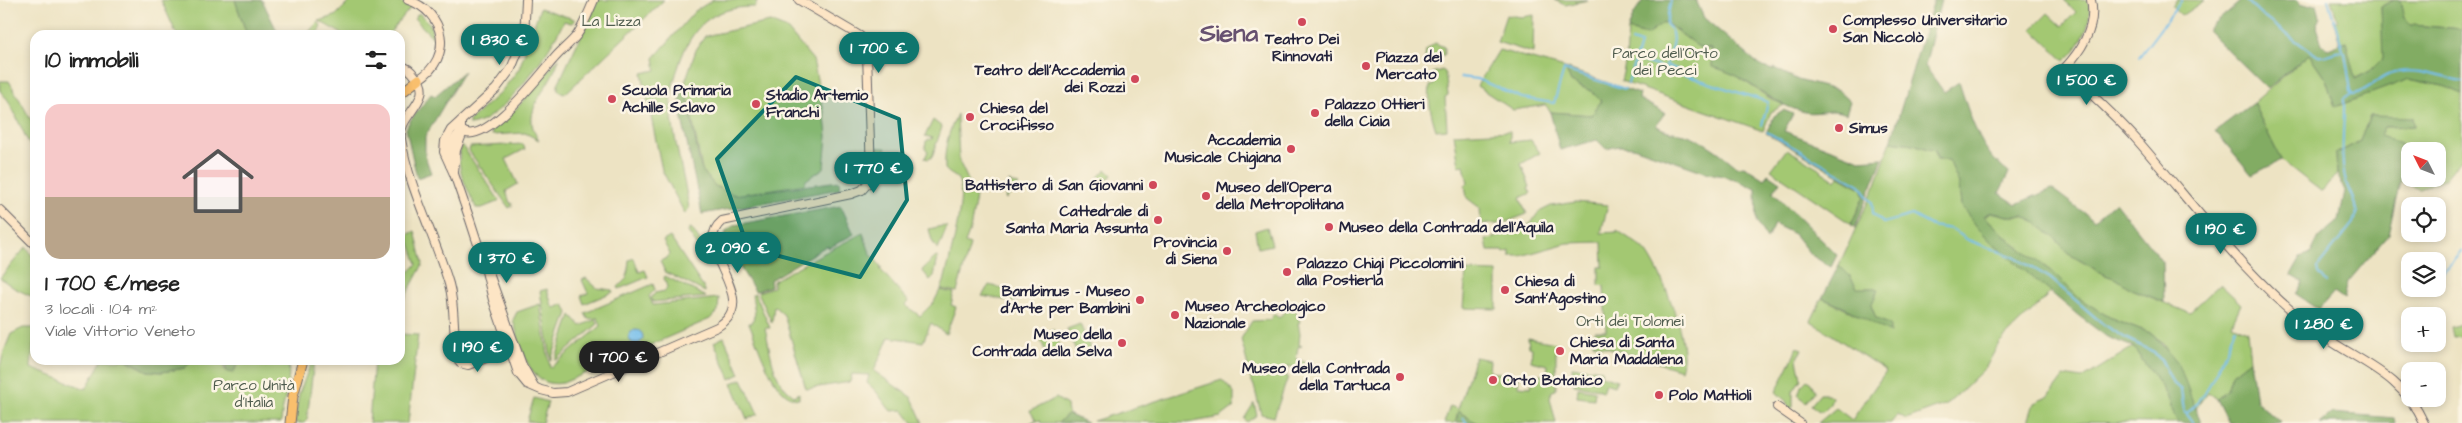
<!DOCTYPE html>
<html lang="it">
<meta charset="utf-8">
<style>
body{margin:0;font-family:"Architects Daughter",sans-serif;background:#f2f2f2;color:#222;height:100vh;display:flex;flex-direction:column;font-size:19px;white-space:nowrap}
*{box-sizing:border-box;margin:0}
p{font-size:16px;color:#767676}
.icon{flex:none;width:28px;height:28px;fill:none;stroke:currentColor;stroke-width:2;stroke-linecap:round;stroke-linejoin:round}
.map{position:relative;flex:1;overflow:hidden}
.sheet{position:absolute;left:30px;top:30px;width:375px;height:335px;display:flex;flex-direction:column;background:#fff;border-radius:15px;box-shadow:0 2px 8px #0003}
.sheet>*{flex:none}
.needle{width:32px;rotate:312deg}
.tools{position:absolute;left:2401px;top:142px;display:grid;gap:10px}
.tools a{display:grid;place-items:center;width:45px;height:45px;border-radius:10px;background:#fff;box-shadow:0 2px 8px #0003;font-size:25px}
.price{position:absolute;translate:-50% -42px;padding:0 11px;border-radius:18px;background:#0f766e;color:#fff;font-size:16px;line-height:32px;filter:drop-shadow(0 1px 2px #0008)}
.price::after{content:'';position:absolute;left:50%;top:30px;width:15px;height:11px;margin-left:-8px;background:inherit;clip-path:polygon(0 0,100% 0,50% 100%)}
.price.active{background:#222;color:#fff}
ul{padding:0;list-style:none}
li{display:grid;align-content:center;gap:10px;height:265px;padding:0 15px}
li+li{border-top:1px solid #e0e0e0}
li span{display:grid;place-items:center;height:155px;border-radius:15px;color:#555}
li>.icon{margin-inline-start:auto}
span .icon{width:90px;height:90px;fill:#fffc;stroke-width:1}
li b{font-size:21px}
h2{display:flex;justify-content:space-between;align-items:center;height:60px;padding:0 15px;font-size:21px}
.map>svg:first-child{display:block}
</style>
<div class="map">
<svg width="2462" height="423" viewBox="0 0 2462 423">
<rect width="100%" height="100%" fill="#fcf5e5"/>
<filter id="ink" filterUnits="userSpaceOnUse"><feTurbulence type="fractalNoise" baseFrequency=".02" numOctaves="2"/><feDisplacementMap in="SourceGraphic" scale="10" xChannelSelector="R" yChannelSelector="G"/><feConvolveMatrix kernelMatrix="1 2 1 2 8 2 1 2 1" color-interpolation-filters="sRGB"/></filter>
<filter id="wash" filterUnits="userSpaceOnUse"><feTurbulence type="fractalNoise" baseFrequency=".0096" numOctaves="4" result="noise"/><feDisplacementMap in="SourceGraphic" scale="20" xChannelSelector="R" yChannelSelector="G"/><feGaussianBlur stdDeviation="1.12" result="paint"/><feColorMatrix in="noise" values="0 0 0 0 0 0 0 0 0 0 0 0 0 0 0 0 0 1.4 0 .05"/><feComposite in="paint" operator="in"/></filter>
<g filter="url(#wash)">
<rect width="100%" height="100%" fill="#ede3c3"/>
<g fill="#a3c872" stroke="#627556" fill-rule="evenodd">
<path d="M161,0H235L247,35H177Z"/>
<path d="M351,0H392L412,6L388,35H344L319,21L335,16Z"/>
<path d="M598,0H664L567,92L563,94L558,90V84Z"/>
<path d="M713,0H758L755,7C711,6 690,28 678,68C674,80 670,93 671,106C673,140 684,174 689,208L685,214L662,170L642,73L656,70L654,58L695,11Z"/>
<path d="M1554,0H1588L1565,5Z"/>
<path d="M2064,0H2088C2094,22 2081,46 2065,61L2032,29L2048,13L2062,26L2076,12Z"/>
<path d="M2177,0H2205L2181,16L2172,7Z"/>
<path d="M2331,0H2394L2381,7L2384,58L2370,71L2354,79L2346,42L2340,44L2334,22L2338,20Z"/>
<path d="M2400,0H2462V29L2411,25L2404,18Z"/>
<path d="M540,8L574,19L575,21L571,23L564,21C552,48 502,123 469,125V121L500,93L519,69Z"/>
<path d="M419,13L430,24L434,39L414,18Z"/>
<path d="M1506,15L1522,17L1534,15L1533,53L1497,42Z"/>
<path d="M318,22L321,26L318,33L319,35H306Z"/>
<path d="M770,22L787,29L813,60L825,117L827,136L824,168L806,180L805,184L735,195L715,186L702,170L685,82L696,50L705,36Z"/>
<path d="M1665,22L1700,48L1712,49L1713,67C1740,72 1758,95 1784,105L1771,112L1763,131L1621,81L1626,60L1628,30L1647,35Z"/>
<path d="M1435,43L1444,47V55L1425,59L1426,50Z"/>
<path d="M1499,50L1565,68L1571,82L1591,91L1601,101L1592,115L1550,112L1546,105L1513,110L1477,86Z"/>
<path d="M2309,54L2326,79L2335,106L2409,79L2443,86L2462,94V158L2445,179L2419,189L2400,182L2403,169L2380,136L2384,127L2414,126L2413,118L2370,116L2360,141L2336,154L2337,174L2322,192L2281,160L2253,103ZM2410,151H2438V179H2410Z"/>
<path d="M559,58C552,88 517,110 539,140L525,133L492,135V128L517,108Z"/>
<path d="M1442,70L1445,72L1448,95L1445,97L1447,129L1436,130C1431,114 1428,103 1430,86L1434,85L1432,73Z"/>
<path d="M0,81H9L35,127V156L8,100L0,91Z"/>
<path d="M957,114L959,161L976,197L970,230L965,243L970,245L957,292L941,289L944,282C948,264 969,191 957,178C953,175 948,173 945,169C944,148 948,133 957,114Z"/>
<path d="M933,120L942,127L932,157L928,159L925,158L928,151L925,149L926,141L933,138L925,136Z"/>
<path d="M1510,131V142L1531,140L1540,153L1521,164L1530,187L1528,188L1531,193L1520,198L1527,214L1501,224H1481L1480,208L1467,198L1465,185L1468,183L1464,165L1459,166L1454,134Z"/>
<path d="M1891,141L1913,144L1935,151L1937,160L1949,159L1959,184L1961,206L1993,244L2051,292L1999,343L1986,367L1953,399L1944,405L1906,419L1898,414L1891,423H1818L1836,408L1852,420L1886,371L1811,321L1822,298L1868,320L1890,325L1876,318L1871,306V288L1857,289L1850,276L1839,265L1876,184Z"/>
<path d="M523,144L525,149L506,159L518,184L506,191L510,203H512V206L509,208L469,151L470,147Z"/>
<path d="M462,145L499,200L497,202L482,208H476C468,189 453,166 462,145Z"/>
<path d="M874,147L886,148L883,157H876Z"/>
<path d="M1787,149L1822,170L1821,171L1836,181L1839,176L1861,188L1864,196L1851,224L1771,170Z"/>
<path d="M898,158L916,168L893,171Z"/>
<path d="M1106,169L1112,175L1104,184L1098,177Z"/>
<path d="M1009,182L1019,185L1006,199L1005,198Z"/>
<path d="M1576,202L1608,205L1601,233L1617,232V230C1626,237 1642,245 1648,254C1663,276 1691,343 1681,370L1593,343L1594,331H1606L1604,286L1599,285V267H1603L1602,242L1567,243L1521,256H1510V251L1504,253L1503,251H1488L1486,240L1528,226L1539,212L1551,206Z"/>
<path d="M1991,212L2008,216H2024L2037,223L2055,238L2069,254L2105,275L2117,279L2131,289L2189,313L2220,284L2241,304L2232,324L2247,331L2250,360L2232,374L2227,390L2217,399L2208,392L2195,409L2164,345L2153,334L2111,318L2080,299L2056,275L2013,243L1984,216Z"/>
<path d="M942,226L947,227L938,250L932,241L929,229Z"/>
<path d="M1267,227L1272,245L1258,248L1255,231Z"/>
<path d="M690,228L692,229L716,266L710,264L688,232Z"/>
<path d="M415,231L423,264L400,307V275L410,271L417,264L407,235Z"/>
<path d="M863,233L870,253L882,268L880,269L909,302L905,305L920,316L934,302L940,290L954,293L951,305L956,307L946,334L931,323L923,342L889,337L874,371L912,398L923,423H913L903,410L891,411C882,401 878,391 867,383L869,375L852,374L850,382L806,389L784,315L774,306L772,323L758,292L773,287V281C808,261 824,253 863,233Z"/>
<path d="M670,237L705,290V292L665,272L660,261L667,258L670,254L663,241Z"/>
<path d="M26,247L35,260V298L14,288L0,278Z"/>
<path d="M936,257L938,258L934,276L930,280L922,270Z"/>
<path d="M634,258L639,272L645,270L648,277L619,289L618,287L627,278L629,260Z"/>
<path d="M1466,271L1497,272V309L1463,308Z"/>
<path d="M665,276L705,296L706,297L653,302L651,298L655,293L665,291L667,287L664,278Z"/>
<path d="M586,278L597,288L612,290L613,292L584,304L581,296L588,293L582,280Z"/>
<path d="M653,284L655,290L649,296L653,305L719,298L718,311L710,319L563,383C527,390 521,344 513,320L517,312L540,304L550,368L601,326L598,318L588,319L585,313Z"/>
<path d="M989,285L1009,290L1016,302L982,296Z"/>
<path d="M547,289L552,306L555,308L564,304L568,313L551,360L540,291Z"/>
<path d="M755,293L770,328H765C771,352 772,381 794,396L799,393V399C773,399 758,343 749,323H752L755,313L752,295Z"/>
<path d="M1294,306L1300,322L1298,323L1300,333L1299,345L1302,346L1298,347L1296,359L1305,362V365L1301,370L1289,366L1285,376L1288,377L1274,417L1261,414L1254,386L1248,373L1249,370L1241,339L1252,321L1270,320L1274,314L1279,318L1284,312Z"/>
<path d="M571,315L581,326L596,319L598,324L555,361Z"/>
<path d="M1080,324L1092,352L1079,358L1067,329Z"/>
<path d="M2462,324V336L2453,337L2451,327Z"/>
<path d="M23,328H35L31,368L86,389L102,360H127L148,371L162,372L185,368L193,360L206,362L223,360L224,369L233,373L240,360H287C293,381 282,401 281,423H4L0,420V367L4,351L11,334Z"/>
<path d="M1053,329L1062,353L1048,359L1039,335Z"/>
<path d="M400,334L418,335L408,423H369L374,360H400Z"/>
<path d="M724,337L740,374L730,379L714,342Z"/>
<path d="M1528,338L1556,343V390L1552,391L1550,398L1556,423H1477L1458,411L1455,423H1444L1450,406L1458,409L1475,357L1490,360L1489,372L1519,375L1518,386L1531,387L1533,374L1547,376L1548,365L1531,361L1532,348L1529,347Z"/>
<path d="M1798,347L1802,349L1797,359L1801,379L1793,391V406L1790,410L1786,401L1776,392Z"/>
<path d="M2133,347L2167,395L2173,413L2178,423L2028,422L2034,403L2049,396L2064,376L2082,379Z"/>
<path d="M312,360H314L307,420L304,423H295L299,394Z"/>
<path d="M1572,367L1602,370L1601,375L1617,380L1614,386L1605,383L1602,392L1599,389L1574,385Z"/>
<path d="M742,379L758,414L747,419L732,383Z"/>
<path d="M1222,380L1234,393V407L1221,417L1187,423L1093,421Z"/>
<path d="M1807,380L1811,383L1815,391L1806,402L1798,396L1801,386Z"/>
<path d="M1578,388L1595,391L1594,399L1577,397Z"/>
<path d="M1820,394H1828L1832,397L1830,404L1823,411H1819L1811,405Z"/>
<path d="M534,398L548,402L542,423L527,421Z"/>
<path d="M1056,398L1067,405L1068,414L1058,423H1041L1040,420L1030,423L1036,420L1030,411Z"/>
<path d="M1254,403L1257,415L1247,422L1244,419Z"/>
</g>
<g fill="#82ac64" stroke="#526750">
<path d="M235,0H262L279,35H247Z"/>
<path d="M1643,0H1696L1704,18L1762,67L1773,70L1774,68L1798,80L1839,91L1850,101L1846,114C1832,107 1820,115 1805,112C1770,105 1746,74 1712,67V49L1700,48L1665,22L1647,35L1628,30L1633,16Z"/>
<path d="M1934,0H1941L1925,66L1944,92L1959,82C1970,116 1979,151 2009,173L1999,193L2016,204L2052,189L2094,220L2115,202L2163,262L2164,302L2131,289L2117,279L2105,275L2069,254L2055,238L2036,223L2024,216H2008L1991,212L1984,216L2013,243L2056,275L2080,299L2111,318L2153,334L2179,365L2201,423H2178L2173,413L2167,395L2133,347L2107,337L2079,316L1993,244L1978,228L1961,206L1959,184L1949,160H1937L1935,151L1913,144L1891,141Z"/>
<path d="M2242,0H2298L2301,5L2317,4L2320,17L2316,26L2322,44L2328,49L2346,42L2355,79L2370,71L2383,58L2381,7L2394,0H2400L2404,18L2411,25L2462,29V94L2443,86L2409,79L2335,107L2326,79L2309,54L2267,89L2207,30Z"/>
<path d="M1565,68L1640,94L1639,99L1665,113L1656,125C1667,134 1680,131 1693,137C1710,145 1723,155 1737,167L1744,166L1764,179L1768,174L1780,182L1773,192L1837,255L1831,267L1811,255L1794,234L1774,224L1767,239L1757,223L1756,189L1734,179L1705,172L1633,147L1619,146L1606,149L1597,140L1560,150L1550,112L1592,115L1601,101L1591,91L1571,82Z"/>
<path d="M464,71L425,137V156L431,173L417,178L406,129L409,122L431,94L435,96Z"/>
<path d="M685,82L699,160L702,170L715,186L735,195L839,181L840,189L702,214L681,114L687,112L686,108L681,109L680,99Z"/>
<path d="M2253,103L2281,160L2252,175L2215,131Z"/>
<path d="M1783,110L1793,114L1784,131L1860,160L1883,158L1855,227L1851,225L1864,196L1861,188L1766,133L1774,116Z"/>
<path d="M2370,116L2413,117L2414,126L2384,127L2380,136L2401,144L2403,169L2388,235L2348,282L2344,299L2334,292L2319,309L2296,294L2303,282L2291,275L2301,257L2311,253L2319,237L2339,220L2345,191L2337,174L2336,154L2360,141Z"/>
<path d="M841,206L854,234L829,248L827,246L823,248L770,280L771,286L757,291H755L724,242L726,231L734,225Z"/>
<path d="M1839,265L1850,276L1857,288H1871L1878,290L1871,306L1876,318L1890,325V333L1845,308L1822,298Z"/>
<path d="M127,360H193L185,368L162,372L148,371Z"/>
<path d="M223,360H240L233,373L227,372Z"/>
<path d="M2250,360L2256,401L2281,423H2229L2217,399L2227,390L2232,374Z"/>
<path d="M1458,411L1477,423L1456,422Z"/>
<path d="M2332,413L2394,418L2395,423H2320Z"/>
<path d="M1068,414L1087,423H1058Z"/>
</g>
<circle fill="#72bdeb" stroke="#4a7093" cx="636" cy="337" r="7"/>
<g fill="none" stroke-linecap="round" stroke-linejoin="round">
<g stroke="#72bdeb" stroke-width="2">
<path d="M1671,0L1666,24C1679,35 1670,51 1666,65L1678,70V73"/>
<path d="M2246,0L2266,19L2317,56C2327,58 2336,48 2345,53L2351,91L2354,94C2367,91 2376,80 2388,75C2413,65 2437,77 2462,81"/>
<path d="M2328,0L2343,50"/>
<path d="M2139,57L2182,0"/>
<path d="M1635,59L1768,102L1762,125"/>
<path d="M1461,77L1477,79L1522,98L1554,103L1564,70L1625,89"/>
<path d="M1628,83L1640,44L1632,41"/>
<path d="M1767,132L1860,185L1868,198"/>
<path d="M1869,199L1872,202L1873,213L1883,223L1912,215L1932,226L1952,229L1968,240L2014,257L2050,278L2103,324L2127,339L2154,352L2163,363L2172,382L2181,390L2184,410L2193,423"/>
<path d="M2438,278L2462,251"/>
<path d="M2327,283L2319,273L2318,267L2353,223L2357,211C2355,201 2349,192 2346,182C2339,159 2345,124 2344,99L2352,93"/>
<path d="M2187,413C2208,398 2226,352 2235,328"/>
<path d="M1463,418L1467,423"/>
</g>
</g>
</g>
<g filter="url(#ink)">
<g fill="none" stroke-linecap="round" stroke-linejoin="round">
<g stroke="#69666b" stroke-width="10">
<g id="secondary">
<path d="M408,0C445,12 454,57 419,79"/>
<path d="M526,0L524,37L511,69L496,89L451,130L445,141L444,152L454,174L470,220L484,263L493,300L518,373L527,384L541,390L553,393L567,392L717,327C765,299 688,249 722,221L851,194L862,190L869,182L871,173L867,54L864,41L860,36L799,0"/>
<path d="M2091,0C2097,27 2082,50 2064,69C2089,92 2115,115 2137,140C2195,206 2248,281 2319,333C2360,363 2401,373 2424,423"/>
<path d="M400,66C407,67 411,70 415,76C437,99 397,114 401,139C409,189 435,236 449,284C456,309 452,335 458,359L460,363L468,365L509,349"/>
<path d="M461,121V130C483,150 540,75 553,60C560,51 570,44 577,35C584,25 589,11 594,0"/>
<path d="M450,165L451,144L461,130"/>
<path d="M454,172L456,150L463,132"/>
<path d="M0,210L35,245"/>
<path d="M486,265L522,365L534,386"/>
<path d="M1777,407L1800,423"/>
</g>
</g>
<g stroke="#69666b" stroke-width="11">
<g id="primary">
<path d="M400,94L419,79"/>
<path d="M290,423L293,396L303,360"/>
</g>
</g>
<use href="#secondary" stroke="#fde5c5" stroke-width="8"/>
<use href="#primary" stroke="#f9bf6d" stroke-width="9"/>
</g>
</g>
<path fill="#0f766e" fill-opacity="0.2" stroke="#0f766e" stroke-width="4" stroke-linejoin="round" d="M796,77L899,119L907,200L860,277L748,248L717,159Z"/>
<g fill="#d1495b" stroke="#fcf5e5" stroke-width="2">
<circle cx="1302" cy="22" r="5"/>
<circle cx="1833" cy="29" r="5"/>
<circle cx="1366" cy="66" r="5"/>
<circle cx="1135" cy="79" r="5"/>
<circle cx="612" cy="99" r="5"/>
<circle cx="756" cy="104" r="5"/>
<circle cx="1315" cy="113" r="5"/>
<circle cx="970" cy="117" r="5"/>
<circle cx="1839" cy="128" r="5"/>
<circle cx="1291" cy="149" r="5"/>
<circle cx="1153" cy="185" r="5"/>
<circle cx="1206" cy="196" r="5"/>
<circle cx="1158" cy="220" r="5"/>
<circle cx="1329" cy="227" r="5"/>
<circle cx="1227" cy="251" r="5"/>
<circle cx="1287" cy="272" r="5"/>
<circle cx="1505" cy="290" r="5"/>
<circle cx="1140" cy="300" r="5"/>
<circle cx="1175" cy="315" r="5"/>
<circle cx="1122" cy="343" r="5"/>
<circle cx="1560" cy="351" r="5"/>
<circle cx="1400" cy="377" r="5"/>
<circle cx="1493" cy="380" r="5"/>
<circle cx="1659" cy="395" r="5"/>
</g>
<g text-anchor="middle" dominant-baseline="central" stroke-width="5" stroke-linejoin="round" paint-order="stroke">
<g font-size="15" font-weight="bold" fill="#22223b" stroke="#fcf5e5" text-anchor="start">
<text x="1843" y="20">Complesso Universitario<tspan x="1843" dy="17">San Niccolò</tspan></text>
<text x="1302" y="39" text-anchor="middle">Teatro Dei<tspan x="1302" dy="17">Rinnovati</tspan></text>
<text x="1376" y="57">Piazza del<tspan x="1376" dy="17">Mercato</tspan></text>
<text x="1125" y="70" text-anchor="end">Teatro dell'Accademia<tspan x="1125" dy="17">dei Rozzi</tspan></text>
<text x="622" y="90">Scuola Primaria<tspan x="622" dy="17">Achille Sclavo</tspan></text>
<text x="766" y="95">Stadio Artemio<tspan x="766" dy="17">Franchi</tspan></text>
<text x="1325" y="104">Palazzo Ottieri<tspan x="1325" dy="17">della Ciaia</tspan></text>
<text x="980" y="108">Chiesa del<tspan x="980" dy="17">Crocifisso</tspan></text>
<text x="1849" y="128">Simus</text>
<text x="1281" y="140" text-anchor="end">Accademia<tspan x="1281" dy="17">Musicale Chigiana</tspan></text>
<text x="1143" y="185" text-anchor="end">Battistero di San Giovanni</text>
<text x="1216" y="187">Museo dell'Opera<tspan x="1216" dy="17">della Metropolitana</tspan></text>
<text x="1148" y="211" text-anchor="end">Cattedrale di<tspan x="1148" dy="17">Santa Maria Assunta</tspan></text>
<text x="1339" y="227">Museo della Contrada dell'Aquila</text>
<text x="1217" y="242" text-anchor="end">Provincia<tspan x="1217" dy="17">di Siena</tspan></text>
<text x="1297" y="263">Palazzo Chigi Piccolomini<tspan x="1297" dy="17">alla Postierla</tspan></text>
<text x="1515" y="281">Chiesa di<tspan x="1515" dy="17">Sant'Agostino</tspan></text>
<text x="1130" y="291" text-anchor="end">Bambimus - Museo<tspan x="1130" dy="17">d'Arte per Bambini</tspan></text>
<text x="1185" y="306">Museo Archeologico<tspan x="1185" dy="17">Nazionale</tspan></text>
<text x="1112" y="334" text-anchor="end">Museo della<tspan x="1112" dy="17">Contrada della Selva</tspan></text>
<text x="1570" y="342">Chiesa di Santa<tspan x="1570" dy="17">Maria Maddalena</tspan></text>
<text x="1390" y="368" text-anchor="end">Museo della Contrada<tspan x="1390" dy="17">della Tartuca</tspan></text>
<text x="1503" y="380">Orto Botanico</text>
<text x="1669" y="395">Polo Mattioli</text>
</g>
<g font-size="15" fill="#4f5c4e" stroke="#fcf5e5">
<text x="611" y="21">La Lizza</text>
<text x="1665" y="53">Parco dell'Orto<tspan x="1665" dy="17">dei Pecci</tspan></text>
<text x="1630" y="321">Orti dei Tolomei</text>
<text x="254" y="385">Parco Unità<tspan x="254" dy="17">d'Italia</tspan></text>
</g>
<g font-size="25" font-weight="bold" fill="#675170" stroke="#fcf5e5">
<text x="1229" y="33">Siena</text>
</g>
</g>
</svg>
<div class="tools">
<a><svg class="needle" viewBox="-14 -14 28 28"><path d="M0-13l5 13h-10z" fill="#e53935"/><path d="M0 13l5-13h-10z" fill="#767676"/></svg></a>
<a><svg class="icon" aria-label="locate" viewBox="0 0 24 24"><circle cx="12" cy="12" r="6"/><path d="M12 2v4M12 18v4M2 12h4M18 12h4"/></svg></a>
<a><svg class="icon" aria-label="layers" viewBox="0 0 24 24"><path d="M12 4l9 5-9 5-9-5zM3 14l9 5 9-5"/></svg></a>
<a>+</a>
<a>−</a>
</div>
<b class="price" style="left:500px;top:66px">1 830 €</b>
<b class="price" style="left:879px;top:74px">1 700 €</b>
<b class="price" style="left:2087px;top:106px">1 500 €</b>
<b class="price" style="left:874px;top:194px">1 770 €</b>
<b class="price" style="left:2221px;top:255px">1 190 €</b>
<b class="price" style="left:738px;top:274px">2 090 €</b>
<b class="price" style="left:507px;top:284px">1 370 €</b>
<b class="price" style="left:2324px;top:350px">1 280 €</b>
<b class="price" style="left:478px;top:373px">1 190 €</b>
<b class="price active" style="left:619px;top:383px">1 700 €</b>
<section class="sheet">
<h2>10 immobili<svg class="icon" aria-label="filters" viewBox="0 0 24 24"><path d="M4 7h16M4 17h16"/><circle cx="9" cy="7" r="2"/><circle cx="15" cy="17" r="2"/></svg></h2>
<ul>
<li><span style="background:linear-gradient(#f6c9c9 60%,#b9a48a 0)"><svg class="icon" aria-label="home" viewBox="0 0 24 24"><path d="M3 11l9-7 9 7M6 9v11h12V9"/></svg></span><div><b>1 700 €/mese</b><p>3 locali · 104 m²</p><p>Viale Vittorio Veneto</p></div></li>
</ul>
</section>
</div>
